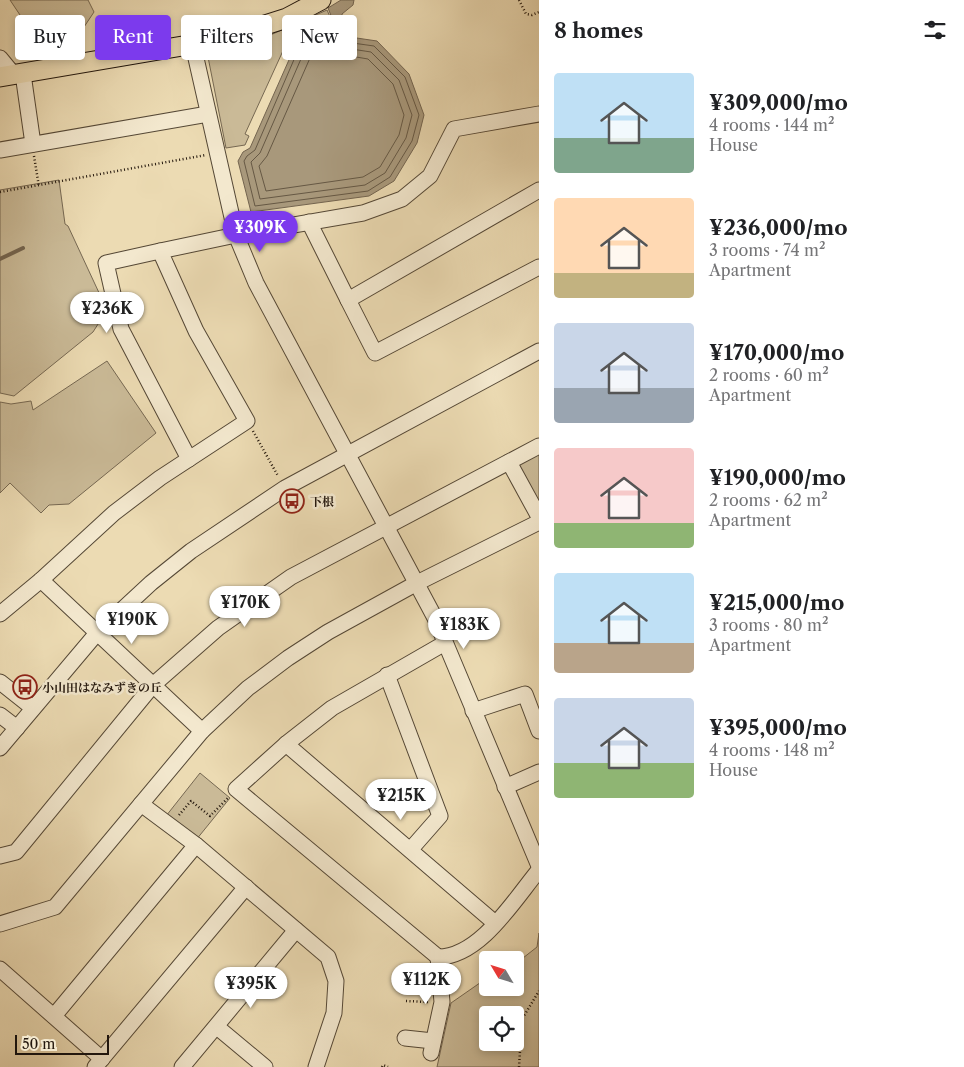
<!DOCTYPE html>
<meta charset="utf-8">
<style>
body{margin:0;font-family:"Libre Caslon Text","Noto Serif JP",serif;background:#f6f6f6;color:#202124;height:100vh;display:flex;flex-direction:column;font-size:19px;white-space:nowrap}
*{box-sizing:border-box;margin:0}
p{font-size:16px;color:#757577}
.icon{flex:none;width:28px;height:28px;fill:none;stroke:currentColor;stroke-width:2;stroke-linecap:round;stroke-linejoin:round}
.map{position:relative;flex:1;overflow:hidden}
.sheet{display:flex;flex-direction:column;background:#fff;width:425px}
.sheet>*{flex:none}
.hud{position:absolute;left:15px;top:15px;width:449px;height:45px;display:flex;gap:10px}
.needle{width:32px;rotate:308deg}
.controls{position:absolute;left:479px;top:951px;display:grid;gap:10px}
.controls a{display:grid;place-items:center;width:45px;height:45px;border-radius:5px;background:#fff;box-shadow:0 2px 8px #0003;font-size:25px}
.scale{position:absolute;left:15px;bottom:12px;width:94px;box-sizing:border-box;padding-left:5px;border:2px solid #23170d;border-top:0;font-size:14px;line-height:18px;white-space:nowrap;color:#23170d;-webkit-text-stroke:4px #f3e8ce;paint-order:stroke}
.price{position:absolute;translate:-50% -42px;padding:0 11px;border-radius:18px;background:#fff;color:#222;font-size:16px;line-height:32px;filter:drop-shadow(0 1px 2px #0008)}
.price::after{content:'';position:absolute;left:50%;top:30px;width:15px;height:11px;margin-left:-8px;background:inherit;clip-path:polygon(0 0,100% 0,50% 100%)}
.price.current{background:#7c3aed;color:#fff}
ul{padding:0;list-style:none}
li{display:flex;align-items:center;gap:15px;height:125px;padding:0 15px}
li span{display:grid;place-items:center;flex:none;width:140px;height:100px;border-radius:5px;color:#555}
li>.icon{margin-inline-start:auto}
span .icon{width:60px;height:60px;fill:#fffc;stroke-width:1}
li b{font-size:21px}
h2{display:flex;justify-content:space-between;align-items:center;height:60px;padding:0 15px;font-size:21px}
.tag{padding:0 18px;border-radius:5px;background:#fff;box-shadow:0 2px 8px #0003;font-size:18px;line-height:45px}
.tag.current{background:#7c3aed;color:#fff}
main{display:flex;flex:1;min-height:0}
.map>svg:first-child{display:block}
</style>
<main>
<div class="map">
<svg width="539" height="1067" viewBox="0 0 539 1067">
<rect width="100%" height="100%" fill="#ecdbb3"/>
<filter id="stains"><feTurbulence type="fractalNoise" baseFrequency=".004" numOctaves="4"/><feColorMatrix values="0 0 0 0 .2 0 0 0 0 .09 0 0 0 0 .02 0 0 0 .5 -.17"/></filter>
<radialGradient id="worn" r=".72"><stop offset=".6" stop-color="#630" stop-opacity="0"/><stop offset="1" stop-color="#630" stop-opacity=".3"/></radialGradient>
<g fill="#caba97" stroke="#766852" fill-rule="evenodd">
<path d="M10,0H88L94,12L72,45L34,36Z"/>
<path d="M327,10L331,19L287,42L245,134L249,136L245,145L226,148L208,57L213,50L259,40Z"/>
<path d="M59,180L65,224L68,226L107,310L93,332L14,396L0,393V190Z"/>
<path d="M107,361L156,433L69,504L49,505L41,513L10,483L0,493V402L11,404L31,401L33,410Z"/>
<path d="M539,448V513L512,464Z"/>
<path d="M200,773L230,798L196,840L166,816Z"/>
<path d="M539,933V1067H437L451,1003L487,978L488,988H515V960H513L523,958L537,947ZM488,1015H515V1042H488Z"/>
</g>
<g fill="#a8987b" stroke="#73644f">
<path d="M341,0H354L353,5L342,14L343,31L333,29L334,17L332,18L328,8Z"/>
<path d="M316,32L377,41L409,74L424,115L417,143L394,181L369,196L251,212L238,161L243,152L250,148L296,44Z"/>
</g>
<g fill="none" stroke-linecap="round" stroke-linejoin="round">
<g stroke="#665844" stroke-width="1">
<path d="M317,38L374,46L405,77L419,115L412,141L390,177L368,191L255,206L244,161L247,156L255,150L299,48Z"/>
<path d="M319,44L371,52L399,80L412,115L406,138L385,173L365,185L260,199L251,162L260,153L304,52Z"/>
<path d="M321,51L368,59L393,84L404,115L399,135L380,167L363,177L266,191L259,166L267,156L310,58Z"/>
</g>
<g stroke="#73644f" stroke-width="4">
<path d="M336,35V25"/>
<path d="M0,259L23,248"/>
</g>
<g stroke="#554836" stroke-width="17">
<g id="minor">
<path d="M193,45L236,235L256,283L435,618L539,866"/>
<path d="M0,58L14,75"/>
<path d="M23,74L33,144"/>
<path d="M0,150L208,114"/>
<path d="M309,222L348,300L539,190"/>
<path d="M160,251L106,263L121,329L189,459"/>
<path d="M348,300L375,353L539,267"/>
<path d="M509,462L539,517"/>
<path d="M41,580L202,731"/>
<path d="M0,614L41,580L114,513L160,478L247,421L196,331L160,251L236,235L363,213L402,199L430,176L454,129L539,114"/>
<path d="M445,643L332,708L286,744L236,789L438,957C480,957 514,900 539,870"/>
<path d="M387,675L440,816L411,849"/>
<path d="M0,682L33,708"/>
<path d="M473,711L525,694L539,731"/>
<path d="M0,715L17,728"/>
<path d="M286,744L495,923"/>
<path d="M0,748L97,633L151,583L191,551L285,488L539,351"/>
<path d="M505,787L539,772"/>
<path d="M141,804L196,845L328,957L336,981L334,1013L316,1067"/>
<path d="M0,856L16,852L153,685L218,628L291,577L539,446"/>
<path d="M0,924L55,907L202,731L248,688L288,658L328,632L417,583L539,522"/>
<path d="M0,969L102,1059"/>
<path d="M54,1016L196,845"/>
<path d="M217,1027L265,1067"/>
<path d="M405,1038L433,1041"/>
<path d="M431,1053L442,1002L438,957"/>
<path d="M95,1067L246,887"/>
<path d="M182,1067L296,930"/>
</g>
</g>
<g stroke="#23170d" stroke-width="21">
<path id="major" d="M0,77L218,40L287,18L321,0"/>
</g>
<g stroke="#23170d" stroke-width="2.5" stroke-dasharray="1 2.5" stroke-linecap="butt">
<path d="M519,0L526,14L532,15L539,12"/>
<path d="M34,156L39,187"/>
<path d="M0,192L206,155"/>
<path d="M253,431L278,476"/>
<path d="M179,815L191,801L210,816L228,798"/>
<path d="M406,1001L428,1002"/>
<path d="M382,1067L383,1065L388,1067"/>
<path d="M519,1067L522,1019L539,991"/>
</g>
<use href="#minor" stroke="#f3e8ce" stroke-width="15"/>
<use href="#major" stroke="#ecdbb3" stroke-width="19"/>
</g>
<defs>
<g id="bus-ring" transform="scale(1.25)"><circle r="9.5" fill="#f3e8ce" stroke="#8f2418" stroke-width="1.5"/><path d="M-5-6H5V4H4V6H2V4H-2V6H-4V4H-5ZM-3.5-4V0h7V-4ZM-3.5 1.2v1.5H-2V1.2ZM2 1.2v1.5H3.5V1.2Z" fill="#8f2418"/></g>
</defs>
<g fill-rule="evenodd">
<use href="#bus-ring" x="292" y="501"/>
<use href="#bus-ring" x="25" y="687"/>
</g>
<g text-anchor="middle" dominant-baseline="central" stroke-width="5" stroke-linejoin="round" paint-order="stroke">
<g font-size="12" font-weight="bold" fill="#23170d" stroke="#f3e8ce" text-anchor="start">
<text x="310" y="501">下根</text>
<text x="42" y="687">小山田はなみずきの丘</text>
</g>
</g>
<rect width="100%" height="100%" filter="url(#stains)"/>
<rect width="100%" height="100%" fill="url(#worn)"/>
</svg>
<div class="controls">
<a><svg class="needle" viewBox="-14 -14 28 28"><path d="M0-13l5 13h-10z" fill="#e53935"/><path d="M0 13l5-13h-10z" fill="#757577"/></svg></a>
<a><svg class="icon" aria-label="locate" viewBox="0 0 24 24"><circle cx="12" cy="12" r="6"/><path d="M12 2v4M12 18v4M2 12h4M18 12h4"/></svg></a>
</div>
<div class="scale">50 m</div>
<b class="price current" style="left:260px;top:253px">¥309K</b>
<b class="price" style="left:107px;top:334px">¥236K</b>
<b class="price" style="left:245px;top:628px">¥170K</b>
<b class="price" style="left:132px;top:645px">¥190K</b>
<b class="price" style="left:464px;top:650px">¥183K</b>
<b class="price" style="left:401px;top:821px">¥215K</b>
<b class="price" style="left:426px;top:1005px">¥112K</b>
<b class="price" style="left:251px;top:1009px">¥395K</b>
<div class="hud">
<a class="tag">Buy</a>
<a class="tag current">Rent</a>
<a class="tag">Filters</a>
<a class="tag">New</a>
</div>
</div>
<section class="sheet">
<h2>8 homes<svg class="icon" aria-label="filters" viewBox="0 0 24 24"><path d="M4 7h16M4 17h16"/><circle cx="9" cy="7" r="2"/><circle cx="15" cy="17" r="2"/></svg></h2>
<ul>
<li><span style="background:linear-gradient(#bfe0f5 65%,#7fa58c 0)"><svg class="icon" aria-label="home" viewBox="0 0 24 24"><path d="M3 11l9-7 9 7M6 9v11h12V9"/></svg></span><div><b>¥309,000/mo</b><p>4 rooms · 144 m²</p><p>House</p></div></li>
<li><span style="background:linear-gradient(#ffd9b3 75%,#c2b280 0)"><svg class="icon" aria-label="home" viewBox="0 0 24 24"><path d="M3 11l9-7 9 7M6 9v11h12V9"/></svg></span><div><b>¥236,000/mo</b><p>3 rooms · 74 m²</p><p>Apartment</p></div></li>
<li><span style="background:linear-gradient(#c9d6e8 65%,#9aa5b1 0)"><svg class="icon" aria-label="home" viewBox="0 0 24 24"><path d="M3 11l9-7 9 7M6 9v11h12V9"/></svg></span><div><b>¥170,000/mo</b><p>2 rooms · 60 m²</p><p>Apartment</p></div></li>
<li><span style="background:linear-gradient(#f6c9c9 75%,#8fb573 0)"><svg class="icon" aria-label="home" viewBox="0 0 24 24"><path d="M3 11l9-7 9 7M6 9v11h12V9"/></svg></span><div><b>¥190,000/mo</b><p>2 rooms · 62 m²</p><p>Apartment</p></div></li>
<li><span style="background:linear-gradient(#bfe0f5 70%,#b9a48a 0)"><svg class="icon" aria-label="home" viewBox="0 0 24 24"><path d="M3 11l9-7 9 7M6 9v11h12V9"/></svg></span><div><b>¥215,000/mo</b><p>3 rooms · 80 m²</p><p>Apartment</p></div></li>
<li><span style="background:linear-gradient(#c9d6e8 65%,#8fb573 0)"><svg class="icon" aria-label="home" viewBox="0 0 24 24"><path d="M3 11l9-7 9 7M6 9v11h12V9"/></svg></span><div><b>¥395,000/mo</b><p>4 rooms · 148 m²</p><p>House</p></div></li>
</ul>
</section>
</main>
